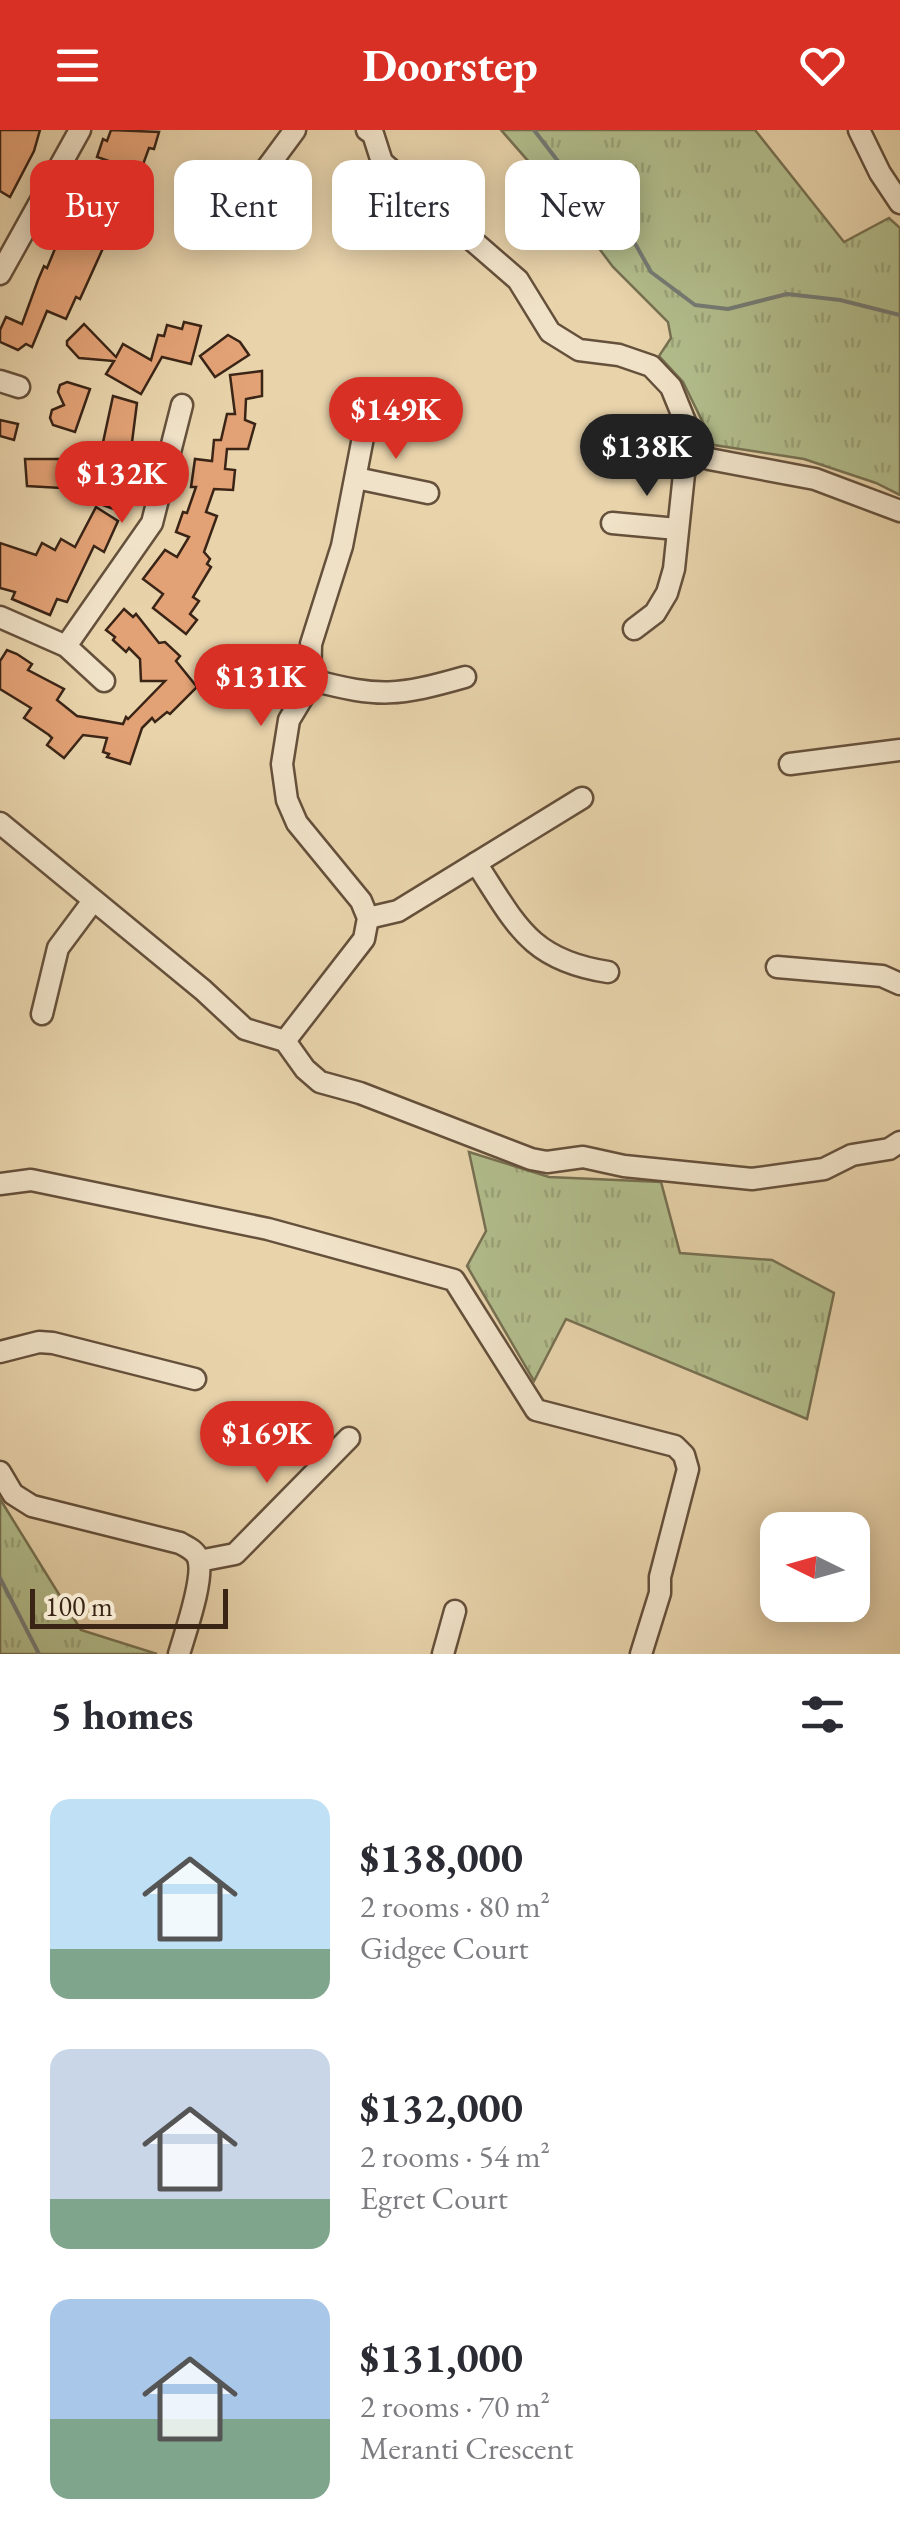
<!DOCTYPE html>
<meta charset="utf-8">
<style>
body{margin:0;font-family:"EB Garamond",serif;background:#f2f2f3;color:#2b2b33;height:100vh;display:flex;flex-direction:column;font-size:38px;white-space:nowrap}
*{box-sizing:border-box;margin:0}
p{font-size:32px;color:#7c7c81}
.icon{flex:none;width:55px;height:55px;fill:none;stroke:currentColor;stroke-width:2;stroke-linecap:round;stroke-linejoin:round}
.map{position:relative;height:1524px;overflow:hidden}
.panel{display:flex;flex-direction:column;background:#fff;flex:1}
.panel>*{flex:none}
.hud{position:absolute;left:30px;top:30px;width:840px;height:90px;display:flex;gap:20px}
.needle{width:65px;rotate:275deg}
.controls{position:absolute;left:760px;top:1382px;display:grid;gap:20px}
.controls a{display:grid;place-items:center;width:110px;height:110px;border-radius:20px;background:#fff;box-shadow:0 5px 25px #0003;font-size:50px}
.scale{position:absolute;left:30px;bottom:25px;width:198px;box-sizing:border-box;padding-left:10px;border:5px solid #392416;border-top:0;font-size:28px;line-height:35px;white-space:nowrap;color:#392416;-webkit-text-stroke:8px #f0e2c8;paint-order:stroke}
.price{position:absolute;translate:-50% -85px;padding:0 22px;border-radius:35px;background:#d93025;color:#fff;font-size:32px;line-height:65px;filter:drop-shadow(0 2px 5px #0008)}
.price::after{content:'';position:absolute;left:50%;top:60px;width:30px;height:22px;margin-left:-15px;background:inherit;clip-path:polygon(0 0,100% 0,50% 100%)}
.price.on{background:#222;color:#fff}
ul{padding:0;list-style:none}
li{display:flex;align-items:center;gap:30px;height:250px;padding:0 50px}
li span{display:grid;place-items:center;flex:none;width:280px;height:200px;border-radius:20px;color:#555}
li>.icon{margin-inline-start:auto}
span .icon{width:120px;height:120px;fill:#fffc;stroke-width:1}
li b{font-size:42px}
h2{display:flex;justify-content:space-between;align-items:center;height:120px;padding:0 50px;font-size:42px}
.chip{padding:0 35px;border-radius:20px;background:#fff;box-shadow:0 5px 25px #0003;font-size:35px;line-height:90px}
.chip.on{background:#d93025;color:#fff}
header{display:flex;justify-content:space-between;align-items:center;height:130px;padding:0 50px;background:#d93025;color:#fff;font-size:45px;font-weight:700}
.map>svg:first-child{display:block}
</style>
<header><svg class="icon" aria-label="menu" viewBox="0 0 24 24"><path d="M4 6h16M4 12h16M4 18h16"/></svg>Doorstep<svg class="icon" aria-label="heart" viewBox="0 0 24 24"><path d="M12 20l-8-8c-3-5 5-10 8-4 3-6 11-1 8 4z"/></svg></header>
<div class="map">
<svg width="900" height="1524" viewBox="0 0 900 1524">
<defs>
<pattern id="park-tufts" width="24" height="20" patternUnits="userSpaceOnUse" patternTransform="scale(2.5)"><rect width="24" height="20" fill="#b2bd8c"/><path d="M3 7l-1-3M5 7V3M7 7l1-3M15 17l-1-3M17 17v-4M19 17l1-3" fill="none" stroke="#9aa278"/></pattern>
</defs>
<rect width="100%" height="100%" fill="#e8d3ab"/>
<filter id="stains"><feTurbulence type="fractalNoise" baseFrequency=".002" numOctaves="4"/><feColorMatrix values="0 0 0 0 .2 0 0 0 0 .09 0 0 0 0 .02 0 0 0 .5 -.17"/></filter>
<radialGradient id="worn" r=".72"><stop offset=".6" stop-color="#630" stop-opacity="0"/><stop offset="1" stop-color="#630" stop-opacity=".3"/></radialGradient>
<g fill="url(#park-tufts)" stroke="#767051" stroke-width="2.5">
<path d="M501,0H755L844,112L889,88L900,98V365L876,353L804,329L714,315L683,252L659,226L671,208L668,192L613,137L565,73Z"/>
<path d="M469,1022L549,1047L661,1052L680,1123L772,1130L834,1163L807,1289L566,1189L534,1251L467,1136L486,1101Z"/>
<path d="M0,1369L81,1500L157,1524H0Z"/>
</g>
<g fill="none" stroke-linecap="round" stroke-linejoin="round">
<g stroke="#747b75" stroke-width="4">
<path d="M534,0L564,39L585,55L609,67L651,142L695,175L728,179L787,164L840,170L900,185"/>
<path d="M0,1448L39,1524"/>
</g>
</g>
<g fill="#e3a276" stroke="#392416" stroke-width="2.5">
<path d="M0,0H40L34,21L10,67L0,61Z"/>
<path d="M111,0L159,2L154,19L149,18L141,40L138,39L136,45L127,42L125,49L109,43L112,32L97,27L103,9L107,11Z"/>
<path d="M85,53L120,68L104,103L109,105L80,169L76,167L66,189L47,181L32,217L26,214L18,220L0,212V200L6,187L22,194L38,150L44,136L47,138L57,114L49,110L55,96L66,100Z"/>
<path d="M184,192L201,196L191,234L162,227L141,264L106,244L114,231L79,228L67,215V211L84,194L116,227L123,214L151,230L158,205L164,206L167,195L182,199Z"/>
<path d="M228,205L240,212L249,225L215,247L200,226Z"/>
<path d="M262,241V266L246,269L245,290L255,294L248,319H227L225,339L235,340L233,360L214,359L206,382L217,386L204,422L210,429L207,434L211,437L193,467L199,471L190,484L197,490L186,504L153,478L163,464L143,449L165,420L177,427L189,407L176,402L183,382L187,383L196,357H191L195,329L212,331L214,310H221L227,284H235L230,245Z"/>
<path d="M67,252L90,259L75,302L53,295L50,288L52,280L64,275L58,262L60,255Z"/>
<path d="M113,266L137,273L130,328L141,331L137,345L133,344L125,383L97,373L101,354L94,352L97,336L93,335L97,316L102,317Z"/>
<path d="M0,290L18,294L14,310L0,306Z"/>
<path d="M25,329H61V358L27,356Z"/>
<path d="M96,377L118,391L104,422L94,416L67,472L57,469L50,485L12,469L15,462L0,458V413L36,425L42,413L55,420L61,409L75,417Z"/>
<path d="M124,479L133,487L136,484L159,513L165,512L180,526L176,531L197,557L170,584L167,582L155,592L152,588L142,598L130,634L107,627L109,624L103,622L107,608L83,605L64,628L47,615L52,608L49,605L24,588L31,578L0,559V531L7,520L17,524L32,534L28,540L64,559L57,570L77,586L123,594L126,587L128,589L165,551H141L140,529L129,518L126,522L113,510L115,507L106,500Z"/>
</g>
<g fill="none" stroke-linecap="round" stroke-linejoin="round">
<g stroke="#65503b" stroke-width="25">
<g id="minor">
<path d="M367,0L373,4L382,32L518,150L550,202L579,220L619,225L651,236L671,257L695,316L709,329L815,349L900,381"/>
<path d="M859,0L880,43L900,73"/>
<path d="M216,107L295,0"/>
<path d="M0,144L80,0"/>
<path d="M0,251L19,257"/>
<path d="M356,348L428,363"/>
<path d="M612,393L677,399"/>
<path d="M0,487L66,516L104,551"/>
<path d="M634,499L655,483L667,463L674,439L684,344L695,316"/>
<path d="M66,516L152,393L182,275"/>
<path d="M312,550C380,568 398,566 465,547"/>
<path d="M790,634L900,620"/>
<path d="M0,693L203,860L245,899L285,911L305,939L320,952L360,963L531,1029L547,1032L583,1027L624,1036L752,1049L824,1039L852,1025L889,1019L900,1012"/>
<path d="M476,733C516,794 529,830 608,842"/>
<path d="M368,788L398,781L582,668"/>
<path d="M777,837L882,846L900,854"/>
<path d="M42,884L58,818L93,771"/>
<path d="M285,911L364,809L368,788L361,771L297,693L287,670L282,634L289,590L310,555L311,514L342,416L371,266"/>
<path d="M0,1054L31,1050L268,1099L454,1150L536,1280L675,1316L684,1325L688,1339L660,1447V1463L641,1524"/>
<path d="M0,1222L39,1212L53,1213L195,1249"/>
<path d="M0,1342L13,1364L32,1376L180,1413C187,1417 195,1420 198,1428C205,1448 185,1503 179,1524"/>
<path d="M199,1431L235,1424L349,1308"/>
<path d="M443,1524L455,1481"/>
</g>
</g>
<use href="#minor" stroke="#f0e2c8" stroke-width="20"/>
</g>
<rect width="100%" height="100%" filter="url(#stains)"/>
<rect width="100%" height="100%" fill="url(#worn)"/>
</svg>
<div class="controls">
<a><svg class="needle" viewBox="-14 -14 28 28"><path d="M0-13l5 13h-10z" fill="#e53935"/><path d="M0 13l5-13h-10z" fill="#7c7c81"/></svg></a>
</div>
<div class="scale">100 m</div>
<b class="price" style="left:396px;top:332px">$149K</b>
<b class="price on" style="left:647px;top:369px">$138K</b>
<b class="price" style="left:122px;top:396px">$132K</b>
<b class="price" style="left:261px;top:599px">$131K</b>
<b class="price" style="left:267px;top:1356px">$169K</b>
<div class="hud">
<a class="chip on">Buy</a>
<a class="chip">Rent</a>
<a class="chip">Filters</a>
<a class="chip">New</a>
</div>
</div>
<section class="panel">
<h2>5 homes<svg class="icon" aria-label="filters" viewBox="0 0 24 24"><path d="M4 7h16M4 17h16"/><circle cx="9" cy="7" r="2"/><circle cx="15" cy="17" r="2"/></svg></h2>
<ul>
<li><span style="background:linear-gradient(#bfe0f5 75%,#7fa58c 0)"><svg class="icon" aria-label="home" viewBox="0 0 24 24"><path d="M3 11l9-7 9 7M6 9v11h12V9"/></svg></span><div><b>$138,000</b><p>2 rooms · 80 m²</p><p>Gidgee Court</p></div></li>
<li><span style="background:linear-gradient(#c9d6e8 75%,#7fa58c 0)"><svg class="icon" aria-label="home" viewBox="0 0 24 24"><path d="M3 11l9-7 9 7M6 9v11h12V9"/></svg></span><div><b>$132,000</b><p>2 rooms · 54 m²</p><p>Egret Court</p></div></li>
<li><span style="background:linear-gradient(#a9c7e8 60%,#7fa58c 0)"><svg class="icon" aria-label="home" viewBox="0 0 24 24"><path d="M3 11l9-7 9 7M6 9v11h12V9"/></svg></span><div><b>$131,000</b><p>2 rooms · 70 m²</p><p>Meranti Crescent</p></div></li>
</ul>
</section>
